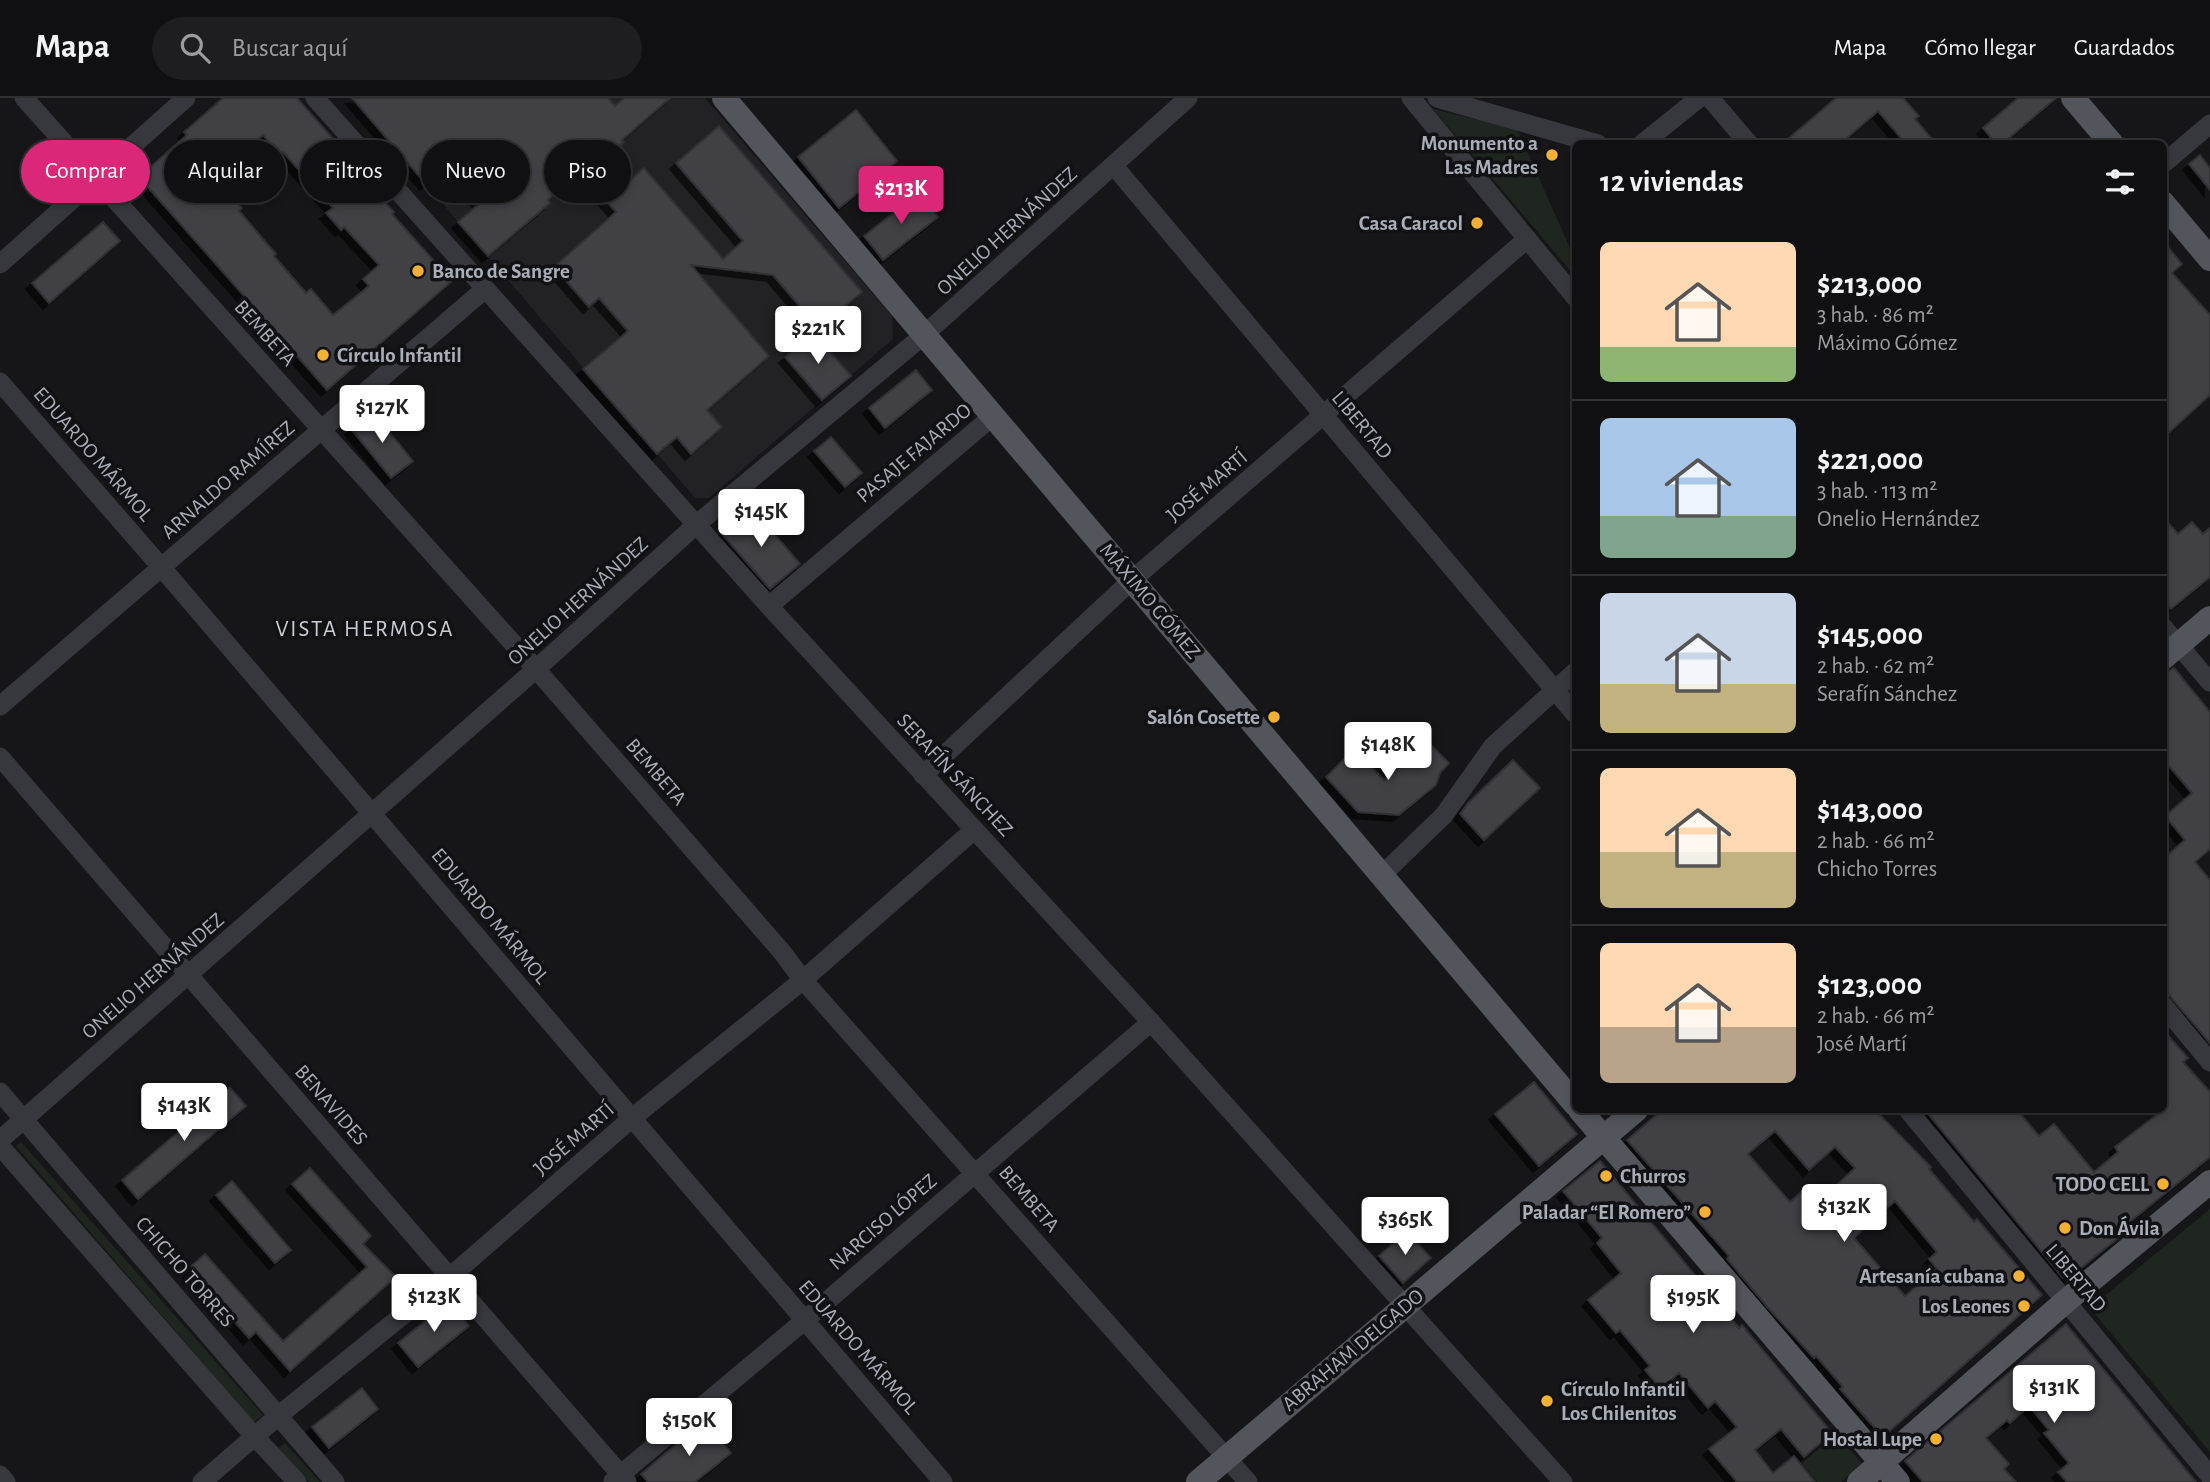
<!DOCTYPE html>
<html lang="es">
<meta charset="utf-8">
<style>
body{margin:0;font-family:"Alegreya Sans",sans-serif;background:#1e1e20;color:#f1f3f6;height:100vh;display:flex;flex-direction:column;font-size:26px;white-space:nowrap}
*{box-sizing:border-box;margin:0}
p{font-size:23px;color:#9c9d9f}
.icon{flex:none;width:38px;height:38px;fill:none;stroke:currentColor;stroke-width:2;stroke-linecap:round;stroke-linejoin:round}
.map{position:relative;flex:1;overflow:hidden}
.details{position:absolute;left:1572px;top:42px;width:595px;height:973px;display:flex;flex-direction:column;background:#101012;border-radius:10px;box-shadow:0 4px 10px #0003,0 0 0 2px #303032}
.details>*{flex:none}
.hud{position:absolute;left:21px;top:42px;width:665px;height:63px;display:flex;gap:14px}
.price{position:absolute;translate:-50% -60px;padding:0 16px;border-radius:7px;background:#fff;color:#222;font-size:23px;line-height:46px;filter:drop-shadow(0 2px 4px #0008)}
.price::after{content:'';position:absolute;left:50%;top:42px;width:21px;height:16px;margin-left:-10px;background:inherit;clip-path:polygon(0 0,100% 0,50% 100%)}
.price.active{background:#db2777;color:#fff}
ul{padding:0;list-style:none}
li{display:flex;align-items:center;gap:21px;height:175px;padding:0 28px}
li+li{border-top:2px solid #303032}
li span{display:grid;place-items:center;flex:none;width:196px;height:140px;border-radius:10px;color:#555}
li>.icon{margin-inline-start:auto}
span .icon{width:84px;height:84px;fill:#fffc;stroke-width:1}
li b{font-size:30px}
h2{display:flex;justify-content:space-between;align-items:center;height:84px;padding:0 28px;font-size:30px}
.chip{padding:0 24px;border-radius:32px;background:#101012;box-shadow:0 4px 10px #0003,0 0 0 2px #303032;font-size:24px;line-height:63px}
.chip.active{background:#db2777;color:#fff}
header{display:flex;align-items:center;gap:42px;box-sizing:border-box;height:98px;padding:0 35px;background:#101012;border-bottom:2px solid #303032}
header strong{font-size:33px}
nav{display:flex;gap:38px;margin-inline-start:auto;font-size:24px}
.search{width:490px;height:63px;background:#1e1e20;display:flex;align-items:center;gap:18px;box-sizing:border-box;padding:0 24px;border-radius:38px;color:#9c9d9f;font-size:26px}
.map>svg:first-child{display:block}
</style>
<header>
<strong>Mapa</strong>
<div class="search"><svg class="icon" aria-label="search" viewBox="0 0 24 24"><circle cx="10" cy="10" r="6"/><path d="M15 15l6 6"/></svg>Buscar aquí</div>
<nav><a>Mapa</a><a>Cómo llegar</a><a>Guardados</a></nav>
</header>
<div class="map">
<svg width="2210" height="1384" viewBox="0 0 2210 1384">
<defs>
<filter id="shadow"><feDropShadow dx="-6" dy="6" stdDeviation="0" flood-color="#0009"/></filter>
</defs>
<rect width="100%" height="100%" fill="#161618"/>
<path fill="#222225" d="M352,0H705L892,218L893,241L709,400H695Z"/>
<g fill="#1e261f">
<path d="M1433,11L1517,31L1575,161V178Z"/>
<path d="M21,1044L263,1317L254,1324L16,1048Z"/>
<path d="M2210,1111V1354L2090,1210Z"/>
<path d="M1837,1336L1862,1366L1841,1384H1817L1802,1365Z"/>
<path d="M285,1345L320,1384H309L277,1351Z"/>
</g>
<g fill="#404145" stroke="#303034" stroke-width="2" fill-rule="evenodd" filter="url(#shadow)">
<path d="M223,0H297L350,60L345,64L379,102L381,100L394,114L392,116L452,183L327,292L139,79L187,37L184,34ZM263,37L280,57L283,54L333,110L326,115L341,132L344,129L379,167L363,181L369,188L333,217L311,191L306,195L274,158L276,156L239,113L242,110L212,76L234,57L236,60Z"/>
<path d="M352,0H608L615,8L624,0H670L622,42L624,44L599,66L620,91L644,70L723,161L743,143L676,65L719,28L862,194L819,231L773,177L691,167L769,258L707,312L722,329L691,356L677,339L657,356L583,271L628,233L599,200L589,209L554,169L616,114L581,74L548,102L550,105L488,158L458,124L480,105L447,67L426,86Z"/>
<path d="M1836,0H1903L1919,18L1915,21L1936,46H1906L1878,13L1840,46H1782Z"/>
<path d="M2018,0H2056L2002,46H1996L1983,30Z"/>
<path d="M856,12L897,63L839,110L798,59Z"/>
<path d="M2200,57L2210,70V92L2189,66Z"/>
<path d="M919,95L938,119L883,162L864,138Z"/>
<path d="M103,124L120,143L49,205L32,185Z"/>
<path d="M2163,143L2182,166L2172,175L2210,217V297L2163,340Z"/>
<path d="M813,234L851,278L822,302L785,259Z"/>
<path d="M916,272L932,292L885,330L869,310Z"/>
<path d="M373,314L413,363L391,380L351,331Z"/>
<path d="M831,339L862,375L845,389L814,353Z"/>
<path d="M752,410L800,466L770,491L722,436Z"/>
<path d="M2163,419L2178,436L2192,424L2203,436L2210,430V479L2171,511L2163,503Z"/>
<path d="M2174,570L2210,614V751L2195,764L2210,782V945L2163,890V761L2185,742L2165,718L2192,695L2163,661V577Z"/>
<path d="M1427,643L1449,665L1440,675L1436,687L1399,717L1358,714L1326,679L1354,651L1384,682Z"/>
<path d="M1513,662L1540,690L1484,742L1460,716L1468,705Z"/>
<path d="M2163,932L2188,960L2183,964L2210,994V1059L2115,1136L2118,1140L2069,1180H2063L1925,1012H2017L2039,1038L2054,1026L2094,1074L2118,1054L2115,1049L2163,1012Z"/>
<path d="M1534,984L1577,1036L1539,1068L1495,1016Z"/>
<path d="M230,990L246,1008L138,1101L122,1082Z"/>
<path d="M1662,1012H1875L1931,1069L1929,1071L1974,1124L1977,1121L2042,1197L1883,1339L1840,1291L1843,1289L1816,1258L1814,1260L1770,1212L1727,1161L1729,1158L1627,1042ZM1775,1033L1809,1072L1835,1049L1855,1070L1819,1103L1807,1089L1790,1104L1748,1056ZM1895,1103L1937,1154L1929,1161L1937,1171L1905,1198L1854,1140Z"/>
<path d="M1600,1063L1739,1230L1742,1227L1832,1335L1804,1359L1781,1331L1755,1352L1773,1375L1794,1358L1815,1384H1737L1709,1351L1737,1329L1715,1303L1708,1310L1679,1275L1661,1291L1645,1272L1650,1268L1620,1232L1616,1235L1588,1202L1621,1175L1597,1145L1602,1140L1563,1093Z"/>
<path d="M310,1070L371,1138L363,1146L396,1179L290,1273L256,1234L249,1240L188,1171L205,1156L283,1243L367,1169L292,1086Z"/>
<path d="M232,1083L291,1152L275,1165L216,1097Z"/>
<path d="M1406,1133L1431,1160L1403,1185L1379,1158Z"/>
<path d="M450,1203L469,1228L418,1269L398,1245Z"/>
<path d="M2066,1226L2196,1384H2067L2058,1374L2069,1365L2044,1335L2049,1332L2029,1308L2010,1325L2007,1322L1986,1340L2009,1366L2004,1371L2016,1384H1923L1905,1363Z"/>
<path d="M362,1290L378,1311L329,1350L312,1329Z"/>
<path d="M705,1322L731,1355L695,1384H648L641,1376Z"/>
</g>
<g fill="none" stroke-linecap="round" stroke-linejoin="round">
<g stroke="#37383d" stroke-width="19">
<path d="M24,0L536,571L782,854L803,882L1248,1384"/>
<path d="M315,0L769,508L1151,924L1563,1384"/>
<path d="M1411,0L1575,199"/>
<path d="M1437,0L1598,46"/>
<path d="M1710,0L1749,46"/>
<path d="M1642,46L1699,0"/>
<path d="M2163,66L2210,26"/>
<path d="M1114,68L1575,616"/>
<path d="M0,166L186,0"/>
<path d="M0,284L162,470L943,1384"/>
<path d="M769,508L993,318"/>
<path d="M2163,529L2210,584"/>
<path d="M0,608L485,191"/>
<path d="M0,659L627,1384"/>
<path d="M923,677L1132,482L1527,141"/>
<path d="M1382,777L1444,717L1493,648L1575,574"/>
<path d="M2163,907L2210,964"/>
<path d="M0,994L335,1384"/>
<path d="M1908,1012L2210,1378"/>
<path d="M0,1042L536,571L697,426L925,236L1188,0"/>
<path d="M0,1048L255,1339L297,1384"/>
<path d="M0,1377L6,1384"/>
<path d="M613,1383L805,1222L1151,924"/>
<path d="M202,1384L278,1318L450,1179L632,1020L803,882L974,732"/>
</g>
<g stroke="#53555c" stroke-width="24">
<path d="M724,0L1575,1006"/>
<path d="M2073,0L2112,46"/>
<path d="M2163,105L2210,161"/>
<path d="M2163,560L2210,520"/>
<path d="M1580,1012L1898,1384"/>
<path d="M1198,1384L1636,1012"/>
<path d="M1859,1384L2066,1203L2210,1084"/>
</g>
</g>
<g fill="#f2b134" stroke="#111113" stroke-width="2.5">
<circle cx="1552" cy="57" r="7"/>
<circle cx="1477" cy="125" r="7"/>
<circle cx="418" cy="173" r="7"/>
<circle cx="323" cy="257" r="7"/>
<circle cx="1274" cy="619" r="7"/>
<circle cx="1606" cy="1078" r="7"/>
<circle cx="2163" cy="1086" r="7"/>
<circle cx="1705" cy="1114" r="7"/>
<circle cx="2065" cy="1130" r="7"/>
<circle cx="2019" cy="1178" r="7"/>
<circle cx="2024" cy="1208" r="7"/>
<circle cx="1547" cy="1303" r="7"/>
<circle cx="1936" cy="1341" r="7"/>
</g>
<g text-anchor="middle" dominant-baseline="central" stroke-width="7" stroke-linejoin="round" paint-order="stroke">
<g font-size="21" font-weight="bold" fill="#a8adb8" stroke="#111113" text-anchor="end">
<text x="1538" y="45">Monumento a<tspan x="1538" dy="24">Las Madres</tspan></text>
<text x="1463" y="125">Casa Caracol</text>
<text x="432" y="173" text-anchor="start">Banco de Sangre</text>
<text x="337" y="257" text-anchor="start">Círculo Infantil</text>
<text x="1260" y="619">Salón Cosette</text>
<text x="1620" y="1078" text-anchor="start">Churros</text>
<text x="2149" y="1086">TODO CELL</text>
<text x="1691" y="1114">Paladar “El Romero”</text>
<text x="2079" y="1130" text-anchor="start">Don Ávila</text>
<text x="2005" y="1178">Artesanía cubana</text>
<text x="2010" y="1208">Los Leones</text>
<text x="1561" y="1291" text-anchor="start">Círculo Infantil<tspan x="1561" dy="24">Los Chilenitos</tspan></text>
<text x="1922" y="1341">Hostal Lupe</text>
</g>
<g font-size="21" fill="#a8adb8" stroke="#111113">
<text transform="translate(1007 133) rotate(-42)">ONELIO HERNÁNDEZ</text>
<text transform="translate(265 235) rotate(48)">BEMBETA</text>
<text transform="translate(1362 327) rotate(50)">LIBERTAD</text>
<text transform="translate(914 355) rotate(-40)">PASAJE FAJARDO</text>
<text transform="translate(93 356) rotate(49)">EDUARDO MÁRMOL</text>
<text transform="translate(228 382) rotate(-41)">ARNALDO RAMÍREZ</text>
<text transform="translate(1207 388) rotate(-40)">JOSÉ MARTÍ</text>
<text transform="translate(578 503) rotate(-42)">ONELIO HERNÁNDEZ</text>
<text transform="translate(1150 503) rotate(50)">MÁXIMO GÓMEZ</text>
<text transform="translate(656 674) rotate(49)">BEMBETA</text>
<text transform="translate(955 677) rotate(47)">SERAFÍN SÁNCHEZ</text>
<text transform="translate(490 818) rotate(50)">EDUARDO MÁRMOL</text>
<text transform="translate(153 878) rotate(-41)">ONELIO HERNÁNDEZ</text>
<text transform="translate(331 1007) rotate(49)">BENAVIDES</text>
<text transform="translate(574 1041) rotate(-41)">JOSÉ MARTÍ</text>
<text transform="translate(1029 1101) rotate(49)">BEMBETA</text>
<text transform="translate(883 1124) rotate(-41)">NARCISO LÓPEZ</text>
<text transform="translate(185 1174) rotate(49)">CHICHO TORRES</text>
<text transform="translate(2076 1180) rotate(50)">LIBERTAD</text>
<text transform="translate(858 1249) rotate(49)">EDUARDO MÁRMOL</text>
<text transform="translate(1353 1252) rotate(-40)">ABRAHAM DELGADO</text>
</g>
<g font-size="23" letter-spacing="2" fill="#c9ccd4" stroke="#111113">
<text x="365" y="531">VISTA HERMOSA</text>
</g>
</g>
</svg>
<b class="price active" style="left:901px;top:128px">$213K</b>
<b class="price" style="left:818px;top:268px">$221K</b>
<b class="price" style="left:382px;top:347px">$127K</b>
<b class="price" style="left:761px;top:451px">$145K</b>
<b class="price" style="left:1388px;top:684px">$148K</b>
<b class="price" style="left:184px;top:1045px">$143K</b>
<b class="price" style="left:1844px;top:1146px">$132K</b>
<b class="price" style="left:1405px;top:1159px">$365K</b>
<b class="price" style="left:434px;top:1236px">$123K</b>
<b class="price" style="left:1693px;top:1237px">$195K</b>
<b class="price" style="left:2054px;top:1327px">$131K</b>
<b class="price" style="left:689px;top:1360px">$150K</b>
<div class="hud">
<a class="chip active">Comprar</a>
<a class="chip">Alquilar</a>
<a class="chip">Filtros</a>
<a class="chip">Nuevo</a>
<a class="chip">Piso</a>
</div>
<section class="details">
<h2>12 viviendas<svg class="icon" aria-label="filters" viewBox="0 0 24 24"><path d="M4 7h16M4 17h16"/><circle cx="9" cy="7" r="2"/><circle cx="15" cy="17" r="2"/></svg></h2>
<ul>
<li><span style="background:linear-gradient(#ffd9b3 75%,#8fb573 0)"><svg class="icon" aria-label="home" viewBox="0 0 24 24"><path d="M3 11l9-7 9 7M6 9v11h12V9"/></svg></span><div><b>$213,000</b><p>3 hab. · 86 m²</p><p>Máximo Gómez</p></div></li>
<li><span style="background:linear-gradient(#a9c7e8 70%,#7fa58c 0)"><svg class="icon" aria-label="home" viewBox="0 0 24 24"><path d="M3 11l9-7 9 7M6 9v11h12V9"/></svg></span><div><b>$221,000</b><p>3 hab. · 113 m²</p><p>Onelio Hernández</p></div></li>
<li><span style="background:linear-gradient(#c9d6e8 65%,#c2b280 0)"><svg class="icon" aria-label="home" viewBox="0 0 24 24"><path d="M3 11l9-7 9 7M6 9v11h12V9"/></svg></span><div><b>$145,000</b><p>2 hab. · 62 m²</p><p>Serafín Sánchez</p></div></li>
<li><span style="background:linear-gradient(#ffd9b3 60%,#c2b280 0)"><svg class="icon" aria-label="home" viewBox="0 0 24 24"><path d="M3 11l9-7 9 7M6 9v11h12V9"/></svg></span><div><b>$143,000</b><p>2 hab. · 66 m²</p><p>Chicho Torres</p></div></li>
<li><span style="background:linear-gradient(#ffd9b3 60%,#b9a48a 0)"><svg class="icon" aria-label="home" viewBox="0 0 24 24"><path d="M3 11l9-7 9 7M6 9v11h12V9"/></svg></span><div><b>$123,000</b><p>2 hab. · 66 m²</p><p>José Martí</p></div></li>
</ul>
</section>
</div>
